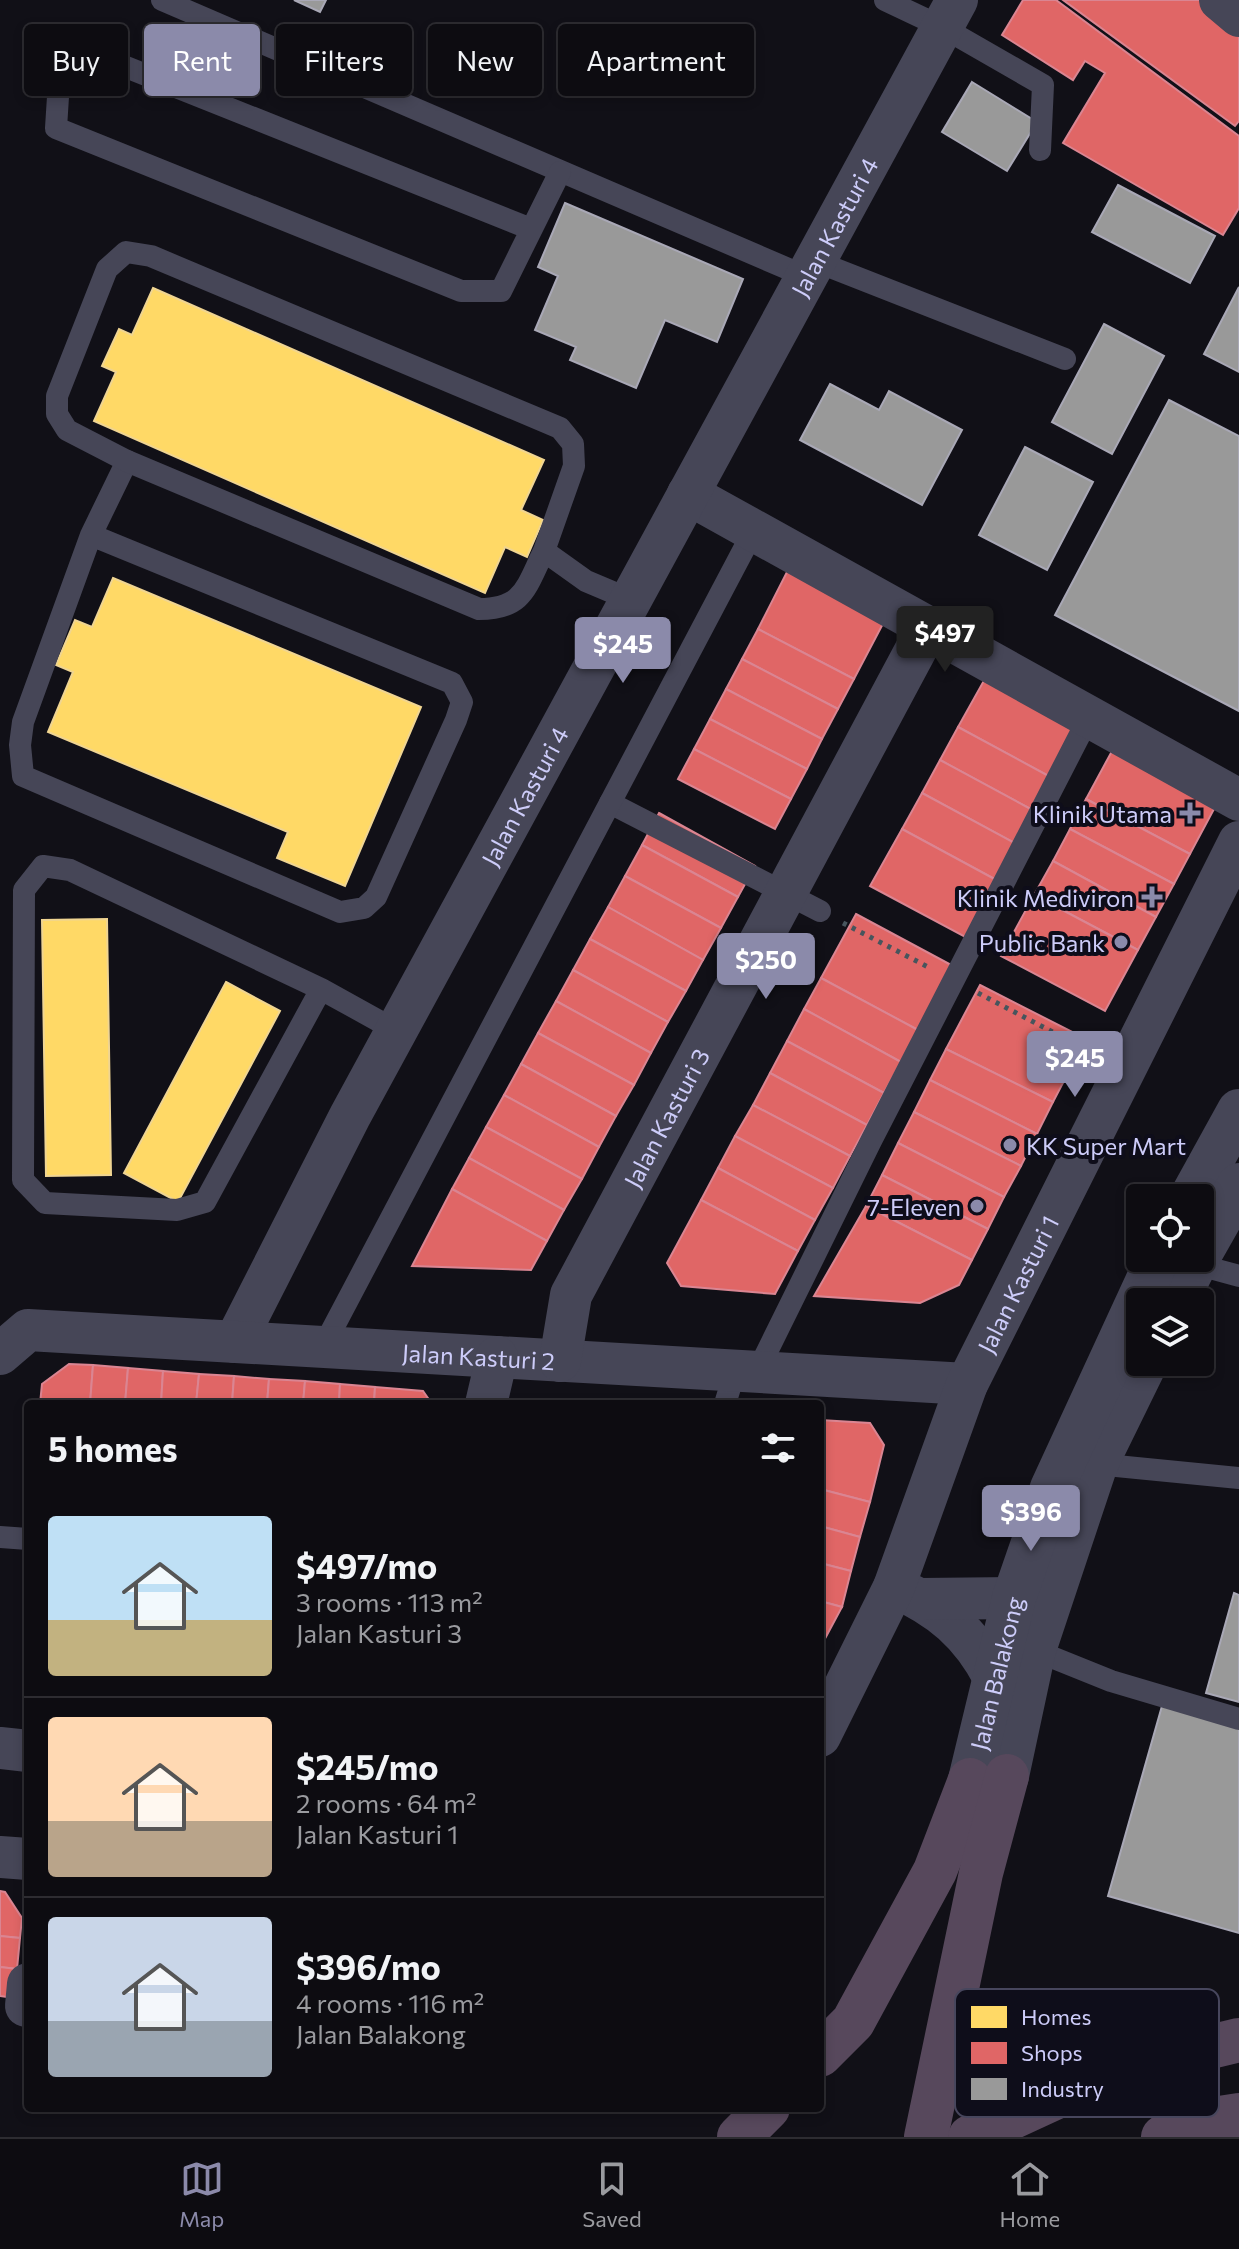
<!DOCTYPE html>
<meta charset="utf-8">
<style>
body{margin:0;font-family:Commissioner,sans-serif;background:#16151a;color:#f1f3f6;height:100vh;display:flex;flex-direction:column;font-size:30px;white-space:nowrap}
*{box-sizing:border-box;margin:0}
p{font-size:26px;color:#9a9b9f}
.icon{flex:none;width:44px;height:44px;fill:none;stroke:currentColor;stroke-width:2;stroke-linecap:round;stroke-linejoin:round}
.map{position:relative;flex:1;overflow:hidden}
.details{position:absolute;left:24px;top:1400px;width:800px;height:712px;display:flex;flex-direction:column;background:#0d0c11;border-radius:8px;box-shadow:0 4px 12px #0003,0 0 0 2px #2d2c31}
.details>*{flex:none}
.hud{position:absolute;left:24px;top:24px;width:800px;height:72px;display:flex;gap:16px}
.controls{position:absolute;left:1126px;top:1184px;display:grid;gap:16px}
.controls a{display:grid;place-items:center;width:88px;height:88px;border-radius:8px;background:#0d0c11;box-shadow:0 4px 12px #0003,0 0 0 2px #2d2c31;font-size:40px}
.price{position:absolute;translate:-50% -68px;padding:0 18px;border-radius:8px;background:#8b8aaa;color:#fff;font-size:26px;line-height:52px;filter:drop-shadow(0 2px 4px #0008)}
.price::after{content:'';position:absolute;left:50%;top:48px;width:24px;height:18px;margin-left:-12px;background:inherit;clip-path:polygon(0 0,100% 0,50% 100%)}
.price.active{background:#222;color:#fff}
ul{padding:0;list-style:none}
li{display:flex;align-items:center;gap:24px;height:200px;padding:0 24px}
li+li{border-top:2px solid #2d2c31}
li span{display:grid;place-items:center;flex:none;width:224px;height:160px;border-radius:8px;color:#555}
li>.icon{margin-inline-start:auto}
span .icon{width:96px;height:96px;fill:#fffc;stroke-width:1}
li b{font-size:34px}
h2{display:flex;justify-content:space-between;align-items:center;height:96px;padding:0 24px;font-size:34px}
.pill{padding:0 28px;border-radius:8px;background:#0d0c11;box-shadow:0 4px 12px #0003,0 0 0 2px #2d2c31;font-size:28px;line-height:72px}
.pill.active{background:#8b8aaa;color:#fff}
.dock{display:flex;justify-content:space-around;align-items:center;height:112px;border-top:2px solid #2d2c31;background:#0d0c11;font-size:22px;color:#9a9b9f}
.dock a{display:grid;justify-items:center;gap:4px}
.dock .active{color:#8b8aaa}
.map>svg:first-child{display:block}
</style>
<div class="map">
<svg width="1239" height="2137" viewBox="0 0 1239 2137">
<rect width="100%" height="100%" fill="#111017"/>
<g fill="#ffd966" stroke="#f0d592" stroke-width="2">
<path d="M153,288L544,460L521,510L543,520L527,557L505,547L485,593L94,421L116,372L102,366L119,329L132,335Z"/>
<path d="M113,578L421,707L345,886L277,858L288,832L48,732L73,672L56,665L75,620L92,627Z"/>
<path d="M107,919L111,1175L46,1176L42,920Z"/>
<path d="M226,982L280,1011L178,1202L124,1173Z"/>
</g>
<g fill="#e06666" stroke="#da8592" stroke-width="2">
<path d="M1023,0H1056L1239,136V208L1223,235L1063,143L1105,73L1085,61L1073,80L1002,35Z"/>
<path d="M1063,0H1202L1239,33V121L1235,126Z"/>
<path d="M789,568L886,618L854,679L758,629Z"/>
<path d="M758,629L854,679L838,709L742,659Z"/>
<path d="M742,659L838,709L822,739L726,689Z"/>
<path d="M991,668L1089,722L1056,780L958,727Z"/>
<path d="M726,689L822,739L807,769L710,719Z"/>
<path d="M710,719L807,769L791,799L694,749Z"/>
<path d="M958,727L1056,780L1038,813L940,760Z"/>
<path d="M1118,740L1221,796L1190,854L1086,799Z"/>
<path d="M694,749L791,799L775,829L678,779Z"/>
<path d="M940,760L1038,813L1020,846L922,793Z"/>
<path d="M922,793L1020,846L1000,882L902,829Z"/>
<path d="M1086,799L1190,854L1174,884L1070,829Z"/>
<path d="M659,813L755,866L738,897L642,845Z"/>
<path d="M902,829L1000,882L969,939L870,886Z"/>
<path d="M1070,829L1174,884L1156,917L1053,861Z"/>
<path d="M642,845L738,897L721,928L625,876Z"/>
<path d="M1053,861L1156,917L1138,950L1034,895Z"/>
<path d="M625,876L721,928L703,960L608,907Z"/>
<path d="M1034,895L1138,950L1105,1011L1001,956Z"/>
<path d="M608,907L703,960L686,991L590,939Z"/>
<path d="M856,914L953,966L918,1030L821,978Z"/>
<path d="M590,939L686,991L668,1022L573,970Z"/>
<path d="M573,970L668,1022L651,1053L556,1001Z"/>
<path d="M821,978L918,1030L901,1062L804,1009Z"/>
<path d="M980,985L1086,1039L1053,1102L946,1049Z"/>
<path d="M556,1001L651,1053L634,1085L538,1033Z"/>
<path d="M804,1009L901,1062L884,1093L787,1041Z"/>
<path d="M538,1033L634,1085L616,1116L521,1064Z"/>
<path d="M787,1041L884,1093L867,1125L770,1073Z"/>
<path d="M946,1049L1053,1102L1037,1134L930,1080Z"/>
<path d="M521,1064L616,1116L599,1147L504,1095Z"/>
<path d="M770,1073L867,1125L850,1156L753,1105Z"/>
<path d="M930,1080L1037,1134L1021,1166L914,1112Z"/>
<path d="M504,1095L599,1147L582,1179L486,1127Z"/>
<path d="M753,1105L850,1156L833,1188L735,1136Z"/>
<path d="M914,1112L1021,1166L1004,1197L898,1143Z"/>
<path d="M486,1127L582,1179L564,1210L469,1158Z"/>
<path d="M735,1136L833,1188L815,1220L718,1168Z"/>
<path d="M898,1143L1004,1197L988,1229L882,1175Z"/>
<path d="M469,1158L564,1210L547,1241L452,1189Z"/>
<path d="M718,1168L815,1220L798,1251L701,1200Z"/>
<path d="M882,1175L988,1229L972,1260L866,1206Z"/>
<path d="M452,1189L547,1241L531,1270L412,1266Z"/>
<path d="M701,1200L798,1251L775,1294L681,1286L667,1263Z"/>
<path d="M866,1206L972,1260L959,1285L920,1303L814,1296Z"/>
<path d="M69,1364L93,1365L90,1404H40L42,1384Z"/>
<path d="M93,1365L128,1368L125,1404H90Z"/>
<path d="M128,1368L163,1371L161,1404H125Z"/>
<path d="M163,1371L199,1374L196,1404H161Z"/>
<path d="M199,1374L234,1376L232,1404H196Z"/>
<path d="M234,1376L269,1379L267,1404H232Z"/>
<path d="M269,1379L305,1381L303,1404H267Z"/>
<path d="M305,1381L340,1384L339,1404H303Z"/>
<path d="M340,1384L375,1387L374,1404H339Z"/>
<path d="M375,1387L423,1391L432,1404H374Z"/>
<path d="M820,1420L870,1423L884,1445L870,1502L820,1489Z"/>
<path d="M820,1489L870,1502L860,1537L820,1526Z"/>
<path d="M820,1526L860,1537L851,1571L820,1563Z"/>
<path d="M820,1563L851,1571L842,1607L820,1601Z"/>
<path d="M820,1601L842,1607L820,1648Z"/>
<path d="M28,1613V1663L25,1659Z"/>
<path d="M0,1891L5,1892L22,1918L20,1938L0,1936Z"/>
<path d="M0,1936L20,1938L17,1969L0,1967Z"/>
<path d="M0,1967L17,1969L15,1998L0,1996Z"/>
</g>
<g fill="#999" stroke="#a9a8b6" stroke-width="2">
<path d="M294,0H326L320,12Z"/>
<path d="M972,82L1037,122L1007,171L942,132Z"/>
<path d="M1118,185L1215,236L1190,283L1092,232Z"/>
<path d="M565,203L743,279L717,342L665,320L636,388L570,360L576,347L535,330L558,276L538,267Z"/>
<path d="M1239,287V372L1204,354Z"/>
<path d="M1104,324L1164,356L1112,454L1052,422Z"/>
<path d="M830,384L879,410L889,391L962,430L922,505L800,440Z"/>
<path d="M1169,400L1239,436V711L1055,615Z"/>
<path d="M1025,447L1093,482L1047,570L979,535Z"/>
<path d="M1234,1593L1239,1595V1702L1206,1693Z"/>
<path d="M1162,1706L1239,1727V1933L1108,1896Z"/>
</g>
<g fill="none" stroke-linecap="round" stroke-linejoin="round">
<g stroke="#47555d" stroke-width="5" stroke-dasharray="4 6" stroke-linecap="butt">
<path d="M843,923L930,968"/>
<path d="M978,993L1093,1053"/>
</g>
<g stroke="#464657" stroke-width="22">
<path d="M162,0L807,277"/>
<path d="M885,0L942,27L1043,85L1040,150"/>
<path d="M531,229L106,59H70L59,81L56,128L461,291H501L560,172"/>
<path d="M815,261L1065,359"/>
<path d="M91,535L452,683L462,702L456,720L376,897L364,908L340,912L23,776L20,745L23,722L91,535L127,461"/>
<path d="M544,551L574,466L573,444L560,428L151,256L126,252L107,269L57,396V414L67,430L127,461L479,609C524,609 526,587 544,551L586,581L631,600"/>
<path d="M610,803L820,911"/>
<path d="M321,989L205,1202L177,1210L45,1203L23,1180L24,890L43,866L70,870L321,989L397,1031"/>
<path d="M1195,1264L1239,1276"/>
<path d="M323,1347L754,530"/>
<path d="M757,1372L871,1141L1089,717"/>
<path d="M725,1404L735,1371"/>
<path d="M1096,1464L1239,1478"/>
<path d="M0,1537L28,1539"/>
<path d="M1034,1650L1111,1681L1239,1719"/>
</g>
<g stroke="#464657" stroke-width="42">
<path d="M1220,0L1239,16"/>
<path d="M688,494L1239,800"/>
<path id="s1" d="M235,1342L350,1116L957,0"/>
<path id="s2" d="M0,1354L28,1330L967,1384"/>
<path id="s3" d="M560,1361L571,1295L928,627"/>
<path d="M486,1404L497,1357"/>
<path d="M894,1587C940,1607 971,1633 994,1678"/>
<path d="M921,1599L1014,1598"/>
<path id="s4" d="M820,1736L894,1587L967,1384L1239,842"/>
<path d="M0,1748L28,1751"/>
<path d="M0,1857L28,1859"/>
<path d="M26,2006L28,1984"/>
</g>
<g stroke="#464657" stroke-width="44">
<path d="M1191,1198L1239,1111"/>
<path d="M1200,1254L1239,1185"/>
<path d="M1176,1302L1198,1258"/>
<path d="M1007,1776L1034,1650L1096,1464L1146,1362"/>
<path id="s5" d="M970,1780L1014,1598L1052,1488L1158,1258"/>
</g>
<g stroke="#57485c" stroke-width="44">
<path d="M820,2055L853,2022L935,1871L970,1780"/>
<path d="M739,2137L768,2108"/>
<path d="M926,2137L981,1873L1007,1776"/>
<path d="M970,2137L1115,2070L1239,2040"/>
<path d="M1163,2137L1213,2119L1239,2115"/>
</g>
</g>
<g fill="#8b8aaa" stroke="#0e0d1a" stroke-width="3">
<path d="M1186 801h8v8h8v8h-8v8h-8v-8h-8v-8h8z"/>
<path d="M1148 885h8v8h8v8h-8v8h-8v-8h-8v-8h8z"/>
<circle cx="1121" cy="942" r="8"/>
<circle cx="1010" cy="1145" r="8"/>
<circle cx="977" cy="1206" r="8"/>
</g>
<g text-anchor="middle" dominant-baseline="central" stroke-width="8" stroke-linejoin="round" paint-order="stroke">
<g font-size="24" fill="#cdccf9" stroke="#0e0d1a">
<text stroke="none"><textPath href="#s1" startOffset="1266">Jalan Kasturi 4</textPath></text>
<text stroke="none"><textPath href="#s1" startOffset="618">Jalan Kasturi 4</textPath></text>
<text stroke="none"><textPath href="#s3" startOffset="268">Jalan Kasturi 3</textPath></text>
<text stroke="none"><textPath href="#s4" startOffset="494">Jalan Kasturi 1</textPath></text>
<text stroke="none"><textPath href="#s2" startOffset="488">Jalan Kasturi 2</textPath></text>
<text stroke="none"><textPath href="#s5" startOffset="110">Jalan Balakong</textPath></text>
</g>
<g font-size="24" fill="#cdccf9" stroke="#0e0d1a" text-anchor="end">
<text x="1172" y="813">Klinik Utama</text>
<text x="1134" y="897">Klinik Mediviron</text>
<text x="1105" y="942">Public Bank</text>
<text x="1026" y="1145" text-anchor="start">KK Super Mart</text>
<text x="961" y="1206">7-Eleven</text>
</g>
</g>
<rect x="955" y="1989" width="264" height="128" rx="12" fill="#0e0d1a" stroke="#47465d" stroke-width="2"/>
<rect x="971" y="2006" width="36" height="22" fill="#ffd966"/>
<rect x="971" y="2042" width="36" height="22" fill="#e06666"/>
<rect x="971" y="2078" width="36" height="22" fill="#999"/>
<g font-size="22" fill="#cdccf9">
<text x="1021" y="2025">Homes</text>
<text x="1021" y="2061">Shops</text>
<text x="1021" y="2097">Industry</text>
</g>
</svg>
<div class="controls">
<a><svg class="icon" aria-label="locate" viewBox="0 0 24 24"><circle cx="12" cy="12" r="6"/><path d="M12 2v4M12 18v4M2 12h4M18 12h4"/></svg></a>
<a><svg class="icon" aria-label="layers" viewBox="0 0 24 24"><path d="M12 4l9 5-9 5-9-5zM3 14l9 5 9-5"/></svg></a>
</div>
<b class="price active" style="left:945px;top:674px">$497</b>
<b class="price" style="left:623px;top:685px">$245</b>
<b class="price" style="left:766px;top:1001px">$250</b>
<b class="price" style="left:1075px;top:1099px">$245</b>
<b class="price" style="left:1031px;top:1553px">$396</b>
<div class="hud">
<a class="pill">Buy</a>
<a class="pill active">Rent</a>
<a class="pill">Filters</a>
<a class="pill">New</a>
<a class="pill">Apartment</a>
</div>
<section class="details">
<h2>5 homes<svg class="icon" aria-label="filters" viewBox="0 0 24 24"><path d="M4 7h16M4 17h16"/><circle cx="9" cy="7" r="2"/><circle cx="15" cy="17" r="2"/></svg></h2>
<ul>
<li><span style="background:linear-gradient(#bfe0f5 65%,#c2b280 0)"><svg class="icon" aria-label="home" viewBox="0 0 24 24"><path d="M3 11l9-7 9 7M6 9v11h12V9"/></svg></span><div><b>$497/mo</b><p>3 rooms · 113 m²</p><p>Jalan Kasturi 3</p></div></li>
<li><span style="background:linear-gradient(#ffd9b3 65%,#b9a48a 0)"><svg class="icon" aria-label="home" viewBox="0 0 24 24"><path d="M3 11l9-7 9 7M6 9v11h12V9"/></svg></span><div><b>$245/mo</b><p>2 rooms · 64 m²</p><p>Jalan Kasturi 1</p></div></li>
<li><span style="background:linear-gradient(#c9d6e8 65%,#9aa5b1 0)"><svg class="icon" aria-label="home" viewBox="0 0 24 24"><path d="M3 11l9-7 9 7M6 9v11h12V9"/></svg></span><div><b>$396/mo</b><p>4 rooms · 116 m²</p><p>Jalan Balakong</p></div></li>
</ul>
</section>
</div>
<nav class="dock">
<a class="active"><svg class="icon" aria-label="map" viewBox="0 0 24 24"><path d="M3 6l6-2 6 2 6-2v14l-6 2-6-2-6 2zM9 4v14M15 6v14"/></svg>Map</a>
<a><svg class="icon" aria-label="saved" viewBox="0 0 24 24"><path d="M7 4h10v16l-5-4-5 4z"/></svg>Saved</a>
<a><svg class="icon" aria-label="home" viewBox="0 0 24 24"><path d="M3 11l9-7 9 7M6 9v11h12V9"/></svg>Home</a>
</nav>
